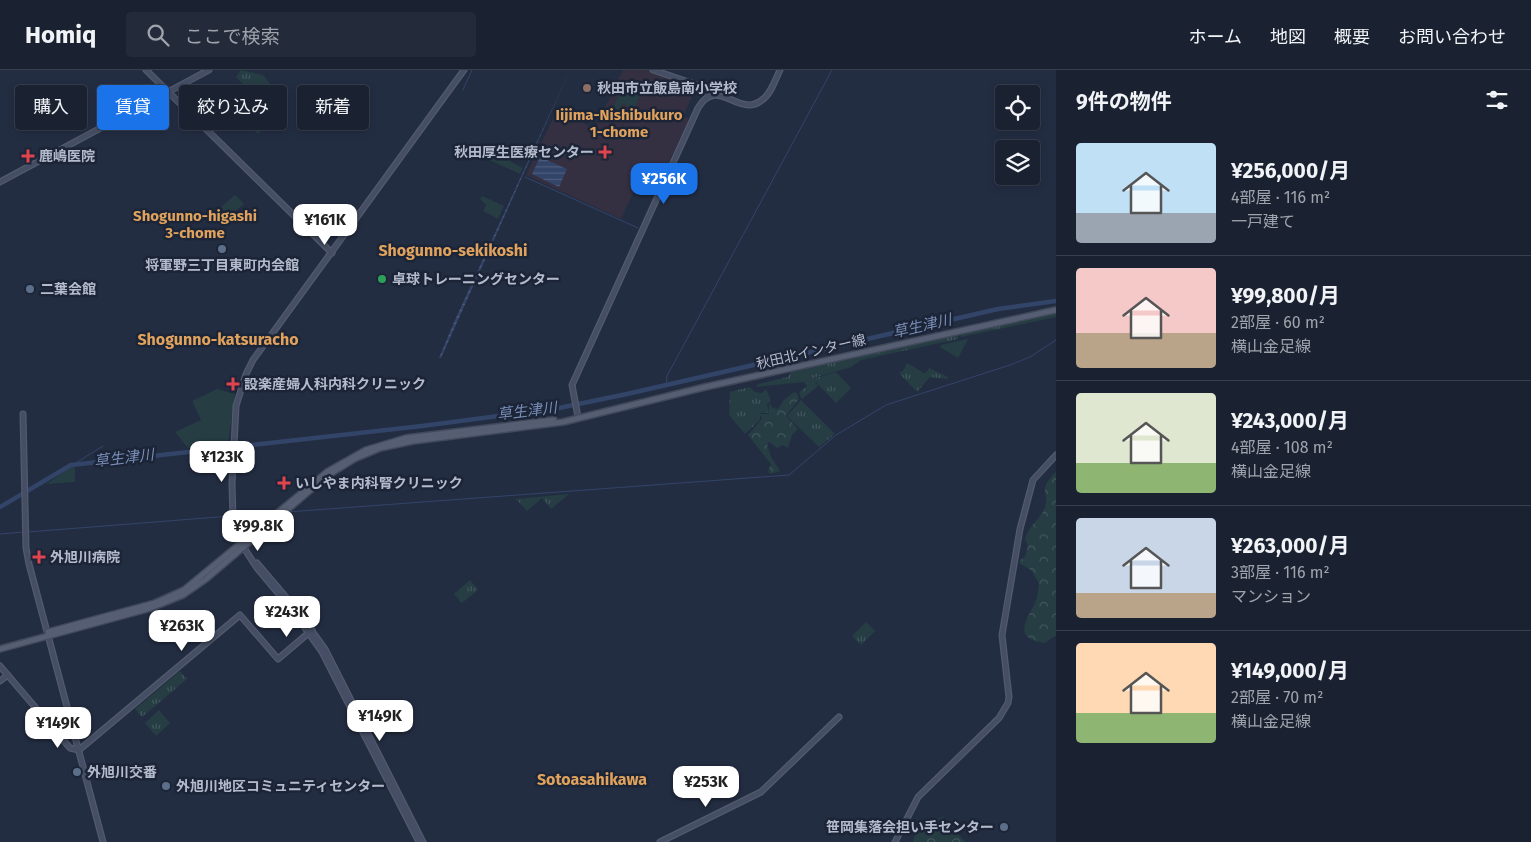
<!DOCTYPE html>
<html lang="ja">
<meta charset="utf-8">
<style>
body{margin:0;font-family:"Fira Sans","Noto Sans JP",sans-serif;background:#232a3a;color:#f1f3f6;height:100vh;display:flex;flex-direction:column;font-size:19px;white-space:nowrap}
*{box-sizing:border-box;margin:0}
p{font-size:16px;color:#9fa4ac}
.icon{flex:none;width:28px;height:28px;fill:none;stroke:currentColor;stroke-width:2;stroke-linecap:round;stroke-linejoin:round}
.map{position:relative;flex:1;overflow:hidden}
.panel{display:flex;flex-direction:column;background:#1a2232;width:475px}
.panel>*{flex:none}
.hud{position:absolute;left:15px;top:15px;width:475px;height:45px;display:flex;gap:10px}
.buttons{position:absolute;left:995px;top:15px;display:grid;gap:10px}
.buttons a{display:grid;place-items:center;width:45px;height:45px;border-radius:5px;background:#1a2232;box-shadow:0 2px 8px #0003,0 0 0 1px #383f4d;font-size:25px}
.price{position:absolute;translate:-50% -42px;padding:0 11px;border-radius:10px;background:#fff;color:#222;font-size:16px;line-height:32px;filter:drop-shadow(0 1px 2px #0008)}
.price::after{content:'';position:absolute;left:50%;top:30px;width:15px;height:11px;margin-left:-8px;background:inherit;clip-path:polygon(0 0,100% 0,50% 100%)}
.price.current{background:#1a73e8;color:#fff}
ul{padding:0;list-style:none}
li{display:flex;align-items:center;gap:15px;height:125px;padding:0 20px}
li+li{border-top:1px solid #383f4d}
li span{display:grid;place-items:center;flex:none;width:140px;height:100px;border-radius:5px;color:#555}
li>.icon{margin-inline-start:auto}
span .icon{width:60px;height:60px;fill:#fffc;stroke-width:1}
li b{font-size:21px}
h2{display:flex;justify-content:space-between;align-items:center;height:60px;padding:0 20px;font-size:21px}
.tag{padding:0 18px;border-radius:5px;background:#1a2232;box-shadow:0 2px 8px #0003,0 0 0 1px #383f4d;font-size:18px;line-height:45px}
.tag.current{background:#1a73e8;color:#fff}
header{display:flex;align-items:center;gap:30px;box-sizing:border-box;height:70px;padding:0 25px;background:#1a2232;border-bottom:1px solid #383f4d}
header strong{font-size:24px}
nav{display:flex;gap:28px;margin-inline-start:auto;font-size:18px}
.search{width:350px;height:45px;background:#232a3a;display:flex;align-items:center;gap:12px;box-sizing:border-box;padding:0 18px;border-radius:5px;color:#9fa4ac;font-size:19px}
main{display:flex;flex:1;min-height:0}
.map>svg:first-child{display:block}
</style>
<header>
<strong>Homiq</strong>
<div class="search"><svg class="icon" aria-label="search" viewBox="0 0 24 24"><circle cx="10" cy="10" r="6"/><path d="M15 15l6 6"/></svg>ここで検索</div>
<nav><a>ホーム</a><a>地図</a><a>概要</a><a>お問い合わせ</a></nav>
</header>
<main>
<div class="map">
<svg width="1056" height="772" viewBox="0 0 1056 772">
<defs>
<pattern id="grass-tufts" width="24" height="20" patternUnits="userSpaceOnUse" patternTransform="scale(1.25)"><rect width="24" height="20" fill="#253d43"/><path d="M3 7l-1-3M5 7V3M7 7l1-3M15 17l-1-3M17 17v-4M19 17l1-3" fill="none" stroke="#42575d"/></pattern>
<pattern id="forest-crowns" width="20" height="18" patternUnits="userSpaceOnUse" patternTransform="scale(1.25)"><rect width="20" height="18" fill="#253d43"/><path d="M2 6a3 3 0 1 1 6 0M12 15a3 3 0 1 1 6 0" fill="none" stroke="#42575d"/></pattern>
<pattern id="water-rules" width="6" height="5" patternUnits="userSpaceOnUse" patternTransform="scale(1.25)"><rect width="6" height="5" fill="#334469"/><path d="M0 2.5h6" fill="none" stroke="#4e5d7d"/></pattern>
</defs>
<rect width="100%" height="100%" fill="#232d42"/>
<path fill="#343042" d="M623,0H647L696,17L683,46L689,49L654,124L636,116L621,149L526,105L557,40L595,59Z"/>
<g fill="url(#grass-tufts)">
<path d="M241,0L263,5L270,14L254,25L236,7Z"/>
<path d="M1056,242V247L961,267L960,263Z"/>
<path d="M958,263V269L861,290L851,297L813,308L818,316L802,329L799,323L807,316L804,312L755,317L759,314L788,307L790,303L788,301Z"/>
<path d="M968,269L958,288L940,277L941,275Z"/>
<path d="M907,293L924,303H926L929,298L948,307L947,309L930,307L917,322L899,303L903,301Z"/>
<path d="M836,302L851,318L836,333L813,309Z"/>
<path d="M750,317L755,322L762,323L766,319L771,331L767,334L769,343H760V350L745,364L729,345L730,322Z"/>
<path d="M801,330L835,364L819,377L787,346Z"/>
<path d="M569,424L551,439L542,428L527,441L516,429Z"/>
<path d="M470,510L478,520L462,533L454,524Z"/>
<path d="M866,552L875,561L861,575L852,566Z"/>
<path d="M180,601L187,609L142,647L135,639Z"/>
<path d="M159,640L170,653L156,666L145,653Z"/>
</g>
<g fill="url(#forest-crowns)">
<path d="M794,322L797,323L799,329L786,346L798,359L792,365L788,378L783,375L777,378L770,372L767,374L771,387L780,401L770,404L768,401L771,394L748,365L762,349L760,344H769V333L773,338L778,339L783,331Z"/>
<path d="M1056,402V565L1045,573C1011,569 1027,550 1035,533C1038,527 1038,520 1039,513L1031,500L1019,493L1020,490L1025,487L1028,476L1025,469C1030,453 1040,451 1045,437C1050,422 1036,421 1056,402Z"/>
<path d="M943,747L965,772H913C914,760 932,749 943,747Z"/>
</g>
<g fill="#253d43">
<path d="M622,18L640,25L634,39L622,33L619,41L613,38Z"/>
<path d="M259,37L272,51L258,64L245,50Z"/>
<path d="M488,77L513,89L511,92L523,98L520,104L483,87Z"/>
<path d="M235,125L244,134L228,147L221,137Z"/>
<path d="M482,126L504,136L498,149L483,141L486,135L480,129Z"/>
<path d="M217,319L235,324L228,375L188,378L175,362L201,350L192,331Z"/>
<path d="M73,396L75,399V412L46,414Z"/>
</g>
<g fill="url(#water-rules)">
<path d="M570,0L441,288H439L455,250Z"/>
<path d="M540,87L567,99L559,117L532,104Z"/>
</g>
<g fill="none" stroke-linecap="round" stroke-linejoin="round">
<g stroke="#334469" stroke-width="1">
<path d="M463,20L472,0"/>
<path d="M525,107L638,158"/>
<path d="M666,315L667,306L832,0"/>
<path d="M74,394L103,376"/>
<path d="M287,442L789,405L836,365L886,335L1010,295L1030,287L1056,270"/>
<path d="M235,446L273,443"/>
<path d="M28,462L231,446"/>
<path d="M0,464L24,462"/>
<path d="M951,698L959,690"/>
<path d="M924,725L949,700"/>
<path d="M918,730L922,727"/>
</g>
<path stroke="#334469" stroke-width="4.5" d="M0,437L71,395L422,356L559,338L627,324L998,239L1056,231"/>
<g stroke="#525b6c" stroke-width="7">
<g id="secondary">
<path d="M146,0L332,183"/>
<path d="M653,0L706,18L708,26"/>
<path d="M0,112L209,0"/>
<path d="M23,344L26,478L29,494L103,772"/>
<path d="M578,347L572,315L698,38C718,5 739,49 762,30C771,24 775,10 780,0"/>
<path d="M257,493L296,539L325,579L423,772"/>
<path d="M0,596L70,678L79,680L240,545L278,589L312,560"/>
<path d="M0,611L8,605"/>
<path d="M419,772L322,582L293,541L257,498L237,467L233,448L232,414L236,336L246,304L253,290L464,0"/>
<path d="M660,772L761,722L839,647"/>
<path d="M895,772L918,727L999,648L1008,633L1009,627L1002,565L1020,459L1033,410L1056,385"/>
</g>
</g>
<g stroke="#41495b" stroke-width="8">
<g id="primary">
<path d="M48,562L155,533L184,520L327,402L366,380L406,368L554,350"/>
<path d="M0,579L151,538L183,525L206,509L328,405L354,389L380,378L413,371L563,352L705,317L1056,240"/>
</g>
</g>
<use href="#secondary" stroke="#454e65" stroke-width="4.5"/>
<use href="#primary" stroke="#555e72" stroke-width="5"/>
</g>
<circle fill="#8d6e63" stroke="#1c2537" stroke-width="2" cx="587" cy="18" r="5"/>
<g fill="#e0444e" stroke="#1c2537" stroke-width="2">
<path d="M602.5 74.5h5v5h5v5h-5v5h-5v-5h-5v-5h5z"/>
<path d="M25.5 78.5h5v5h5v5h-5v5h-5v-5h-5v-5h5z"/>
<path d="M230.5 306.5h5v5h5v5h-5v5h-5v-5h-5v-5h5z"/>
<path d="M281.5 405.5h5v5h5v5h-5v5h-5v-5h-5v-5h5z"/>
<path d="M36.5 479.5h5v5h5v5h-5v5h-5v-5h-5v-5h5z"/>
</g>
<g fill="#5c6f8a" stroke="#1c2537" stroke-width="2">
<circle cx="222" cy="179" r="5"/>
<circle cx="30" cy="219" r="5"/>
<circle cx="77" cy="702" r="5"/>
<circle cx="166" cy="716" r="5"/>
<circle cx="1004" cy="757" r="5"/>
</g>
<circle fill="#2e9e5b" stroke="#1c2537" stroke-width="2" cx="382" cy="209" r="5"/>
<g text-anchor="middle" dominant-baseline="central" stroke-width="5" stroke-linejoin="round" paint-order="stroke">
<g font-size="14" font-weight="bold" fill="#b4bbcc" stroke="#1c2537" text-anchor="start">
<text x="597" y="18">秋田市立飯島南小学校</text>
<text x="594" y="82" text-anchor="end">秋田厚生医療センター</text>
<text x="39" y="86">鹿嶋医院</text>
<text x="222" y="195" text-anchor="middle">将軍野三丁目東町内会館</text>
<text x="392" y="209">卓球トレーニングセンター</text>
<text x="40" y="219">二葉会館</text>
<text x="244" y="314">設楽産婦人科内科クリニック</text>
<text x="295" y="413">いしやま内科腎クリニック</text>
<text x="50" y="487">外旭川病院</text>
<text x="87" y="702">外旭川交番</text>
<text x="176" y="716">外旭川地区コミュニティセンター</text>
<text x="994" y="757" text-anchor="end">笹岡集落会担い手センター</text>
</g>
<g font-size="14" fill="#b4bbcc" stroke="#1c2537">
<text transform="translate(811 282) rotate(-13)">秋田北インター線</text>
</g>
<g font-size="15" font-weight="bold" fill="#e0a25c" stroke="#1c2537">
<text x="619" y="45">Iijima-Nishibukuro<tspan x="619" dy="17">1-chome</tspan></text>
<text x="195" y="146">Shogunno-higashi<tspan x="195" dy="17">3-chome</tspan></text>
</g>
<g font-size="15" font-style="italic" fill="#798db6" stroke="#1c2537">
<text transform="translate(922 256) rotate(-13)">草生津川</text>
<text transform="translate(527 341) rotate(-7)">草生津川</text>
<text transform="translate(124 388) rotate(-7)">草生津川</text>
</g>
<g font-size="16" font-weight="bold" fill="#e0a25c" stroke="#1c2537">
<text x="453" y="180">Shogunno-sekikoshi</text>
<text x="218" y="269">Shogunno-katsuracho</text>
<text x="592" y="709">Sotoasahikawa</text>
</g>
</g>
</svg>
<div class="buttons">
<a><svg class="icon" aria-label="locate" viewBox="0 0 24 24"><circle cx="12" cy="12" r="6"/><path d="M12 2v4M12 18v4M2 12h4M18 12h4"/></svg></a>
<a><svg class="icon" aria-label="layers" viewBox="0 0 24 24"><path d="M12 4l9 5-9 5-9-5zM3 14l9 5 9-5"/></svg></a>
</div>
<b class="price current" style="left:664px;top:135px">¥256K</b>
<b class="price" style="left:325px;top:176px">¥161K</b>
<b class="price" style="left:222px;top:413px">¥123K</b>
<b class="price" style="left:258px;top:482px">¥99.8K</b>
<b class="price" style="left:287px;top:568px">¥243K</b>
<b class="price" style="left:182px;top:582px">¥263K</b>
<b class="price" style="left:380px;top:672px">¥149K</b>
<b class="price" style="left:58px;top:679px">¥149K</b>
<b class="price" style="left:706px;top:738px">¥253K</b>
<div class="hud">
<a class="tag">購入</a>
<a class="tag current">賃貸</a>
<a class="tag">絞り込み</a>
<a class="tag">新着</a>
</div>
</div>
<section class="panel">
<h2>9件の物件<svg class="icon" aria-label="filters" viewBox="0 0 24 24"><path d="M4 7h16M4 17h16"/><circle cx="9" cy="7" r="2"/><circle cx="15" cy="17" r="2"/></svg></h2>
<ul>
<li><span style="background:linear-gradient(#bfe0f5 70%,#9aa5b1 0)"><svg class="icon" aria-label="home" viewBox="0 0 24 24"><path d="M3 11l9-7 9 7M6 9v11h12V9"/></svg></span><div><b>¥256,000/月</b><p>4部屋 · 116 m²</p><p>一戸建て</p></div></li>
<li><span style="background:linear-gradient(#f6c9c9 65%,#b9a48a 0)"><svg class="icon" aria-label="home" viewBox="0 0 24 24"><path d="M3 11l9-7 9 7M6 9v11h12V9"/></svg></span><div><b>¥99,800/月</b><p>2部屋 · 60 m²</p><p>横山金足線</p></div></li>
<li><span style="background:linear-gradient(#dfe7d0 70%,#8fb573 0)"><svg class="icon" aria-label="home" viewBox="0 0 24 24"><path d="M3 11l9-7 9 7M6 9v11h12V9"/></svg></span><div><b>¥243,000/月</b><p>4部屋 · 108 m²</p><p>横山金足線</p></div></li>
<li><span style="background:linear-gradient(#c9d6e8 75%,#b9a48a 0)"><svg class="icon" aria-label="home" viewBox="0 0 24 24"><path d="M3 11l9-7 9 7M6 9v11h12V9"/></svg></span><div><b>¥263,000/月</b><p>3部屋 · 116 m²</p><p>マンション</p></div></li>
<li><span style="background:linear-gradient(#ffd9b3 70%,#8fb573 0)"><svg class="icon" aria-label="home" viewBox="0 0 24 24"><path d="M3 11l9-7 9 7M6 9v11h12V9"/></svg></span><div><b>¥149,000/月</b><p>2部屋 · 70 m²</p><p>横山金足線</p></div></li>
</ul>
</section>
</main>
